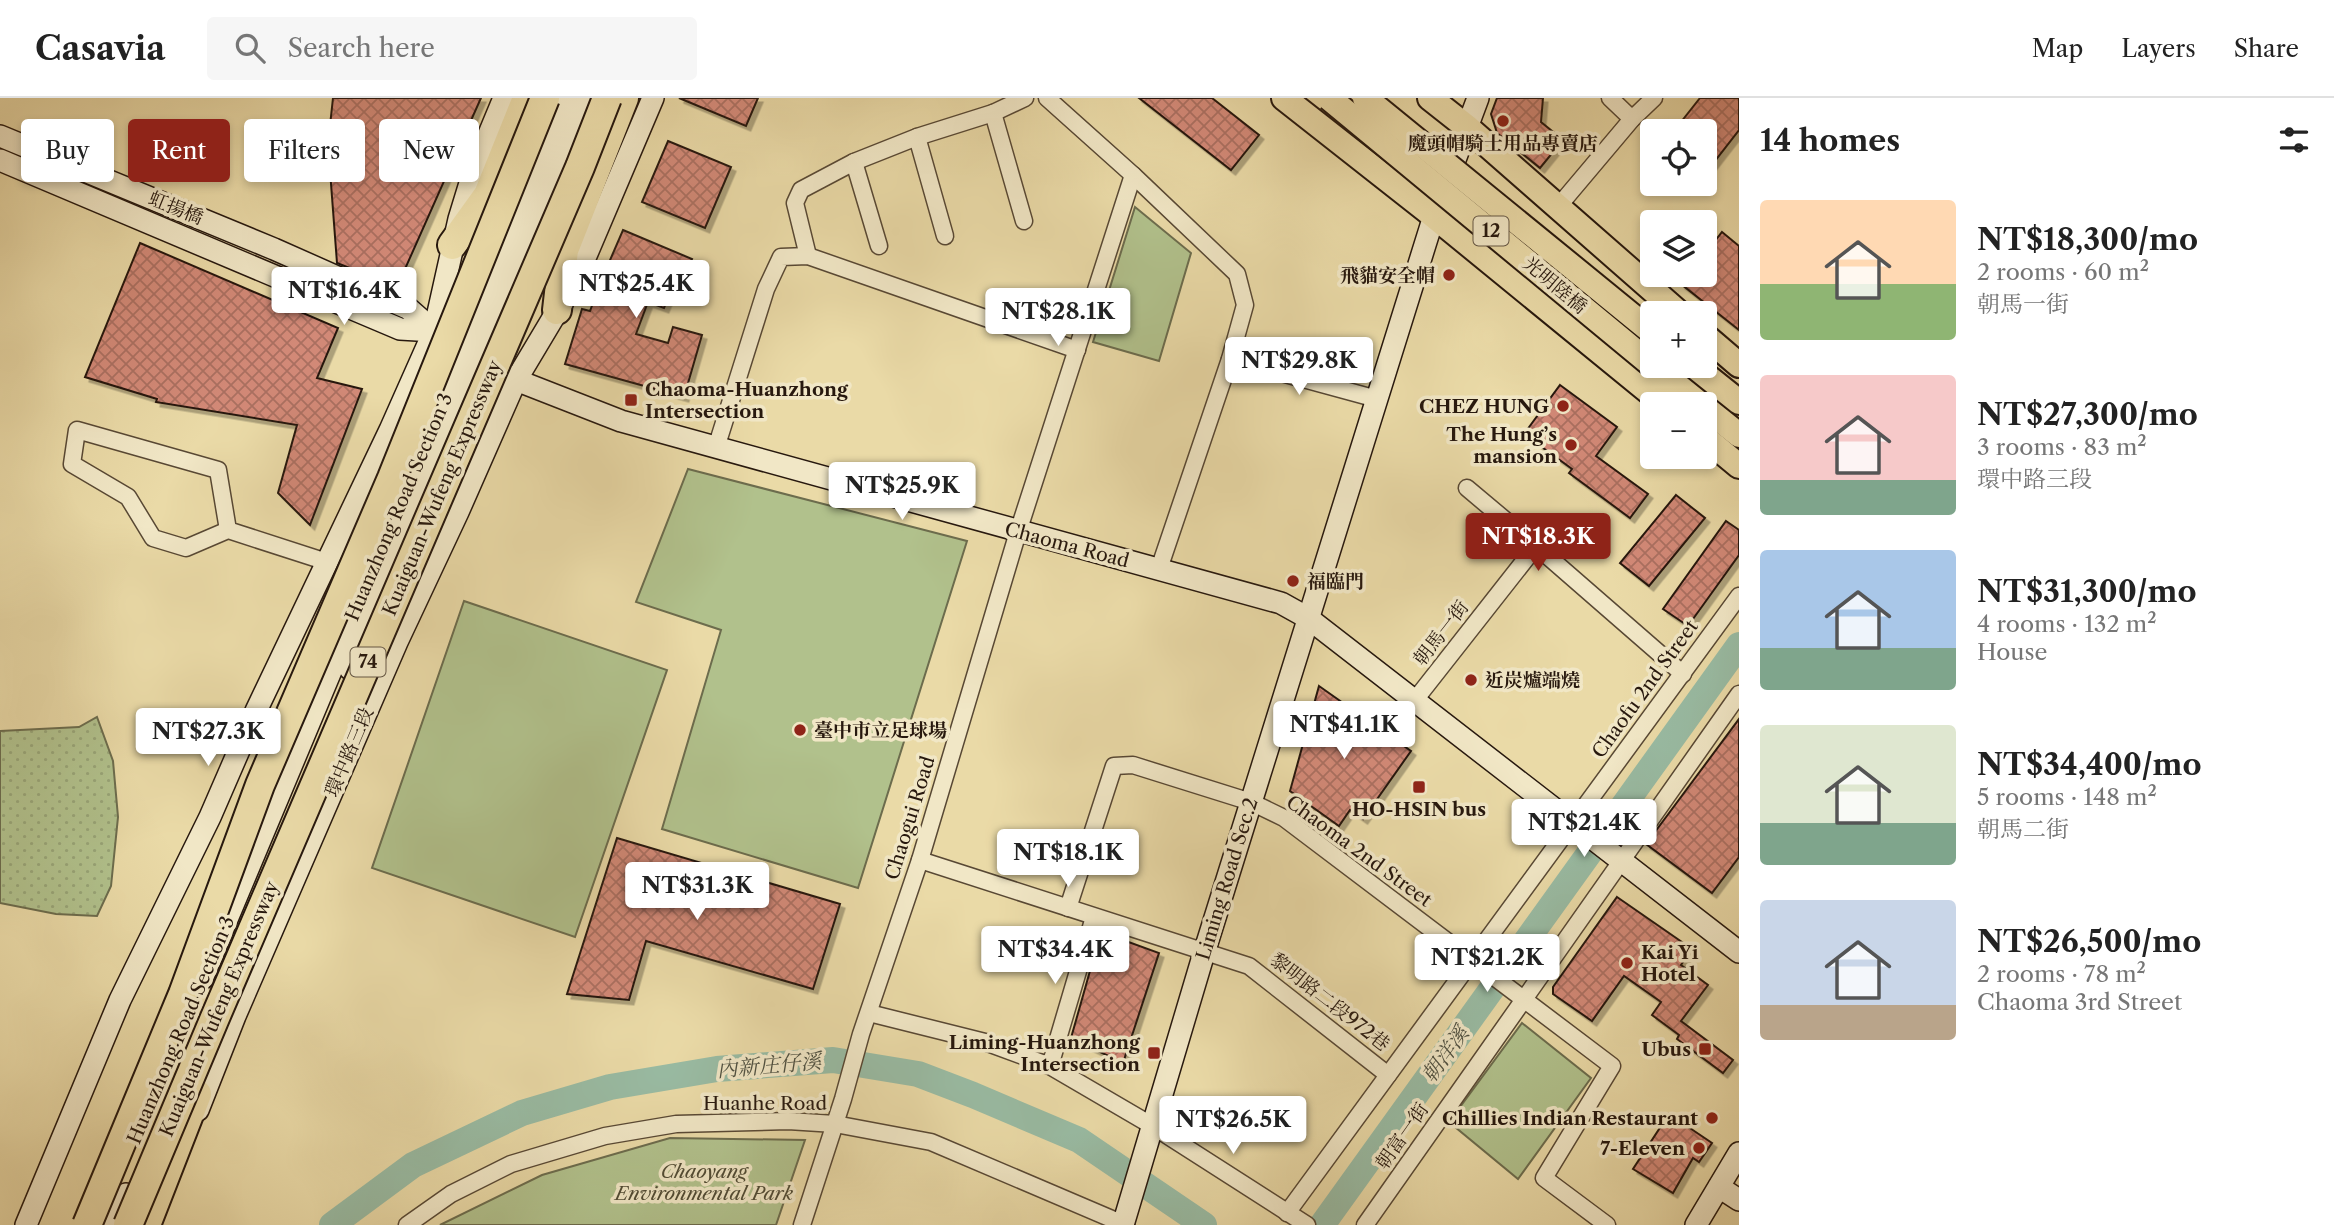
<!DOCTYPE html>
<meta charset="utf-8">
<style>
body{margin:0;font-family:"Libre Caslon Text","Noto Serif TC",serif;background:#f6f6f6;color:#222;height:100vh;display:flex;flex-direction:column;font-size:26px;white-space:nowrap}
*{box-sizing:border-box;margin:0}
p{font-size:23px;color:#767676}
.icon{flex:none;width:38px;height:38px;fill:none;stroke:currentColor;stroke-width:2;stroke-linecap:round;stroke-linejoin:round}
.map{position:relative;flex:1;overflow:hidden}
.details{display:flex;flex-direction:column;background:#fff;width:595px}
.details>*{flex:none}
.hud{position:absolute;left:21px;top:21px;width:665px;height:63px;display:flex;gap:14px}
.fabs{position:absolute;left:1640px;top:21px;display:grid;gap:14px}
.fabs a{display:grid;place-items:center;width:77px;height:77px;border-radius:7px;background:#fff;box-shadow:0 4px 10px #0003;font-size:35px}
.price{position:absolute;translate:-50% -60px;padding:0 16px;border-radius:7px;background:#fff;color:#222;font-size:23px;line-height:46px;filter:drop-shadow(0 2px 4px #0008)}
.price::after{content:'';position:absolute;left:50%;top:42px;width:21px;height:16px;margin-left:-10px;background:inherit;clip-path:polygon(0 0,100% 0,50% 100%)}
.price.current{background:#8f2418;color:#fff}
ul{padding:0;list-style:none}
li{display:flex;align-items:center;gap:21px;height:175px;padding:0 21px}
li span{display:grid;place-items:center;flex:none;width:196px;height:140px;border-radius:7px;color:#555}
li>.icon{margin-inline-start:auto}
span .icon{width:84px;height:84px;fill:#fffc;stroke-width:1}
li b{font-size:30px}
h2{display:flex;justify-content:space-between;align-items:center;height:84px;padding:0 21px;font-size:30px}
.pill{padding:0 24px;border-radius:7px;background:#fff;box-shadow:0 4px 10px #0003;font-size:24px;line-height:63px}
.pill.current{background:#8f2418;color:#fff}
header{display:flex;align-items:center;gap:42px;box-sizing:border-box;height:98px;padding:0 35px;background:#fff;border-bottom:2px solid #e0e0e0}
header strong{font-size:33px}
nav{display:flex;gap:38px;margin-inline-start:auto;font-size:24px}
.search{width:490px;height:63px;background:#f6f6f6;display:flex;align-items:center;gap:18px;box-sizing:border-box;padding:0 24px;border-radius:7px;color:#767676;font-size:26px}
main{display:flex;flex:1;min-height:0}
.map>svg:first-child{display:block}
</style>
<header>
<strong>Casavia</strong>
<div class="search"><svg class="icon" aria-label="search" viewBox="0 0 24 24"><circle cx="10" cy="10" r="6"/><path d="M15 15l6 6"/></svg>Search here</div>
<nav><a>Map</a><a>Layers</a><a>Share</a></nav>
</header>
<main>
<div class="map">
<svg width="1739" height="1127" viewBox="0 0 1739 1127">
<defs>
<pattern id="grass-dots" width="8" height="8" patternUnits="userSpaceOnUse" patternTransform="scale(1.75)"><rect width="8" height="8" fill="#b1c18c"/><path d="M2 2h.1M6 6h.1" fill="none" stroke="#98a578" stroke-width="1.8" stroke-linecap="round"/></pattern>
<pattern id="building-cross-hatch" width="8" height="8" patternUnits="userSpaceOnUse" patternTransform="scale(1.75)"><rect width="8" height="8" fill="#d28977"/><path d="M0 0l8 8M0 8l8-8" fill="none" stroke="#aa6f60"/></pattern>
<filter id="shadow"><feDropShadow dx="4.5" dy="4.5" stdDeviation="0" flood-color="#0004"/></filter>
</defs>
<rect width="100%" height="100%" fill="#eadaa7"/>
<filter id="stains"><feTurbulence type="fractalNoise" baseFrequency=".00286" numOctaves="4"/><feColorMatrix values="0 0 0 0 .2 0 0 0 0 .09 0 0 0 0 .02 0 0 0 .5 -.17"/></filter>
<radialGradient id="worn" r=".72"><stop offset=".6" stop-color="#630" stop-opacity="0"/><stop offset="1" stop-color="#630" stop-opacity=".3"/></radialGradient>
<path fill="url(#grass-dots)" stroke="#6c6c4d" stroke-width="2" d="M97,619L113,663L118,719L111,788L97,818L56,816L0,805V633L79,629Z"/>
<g fill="#b1c18c" stroke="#6c6c4d" stroke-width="2">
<path d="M1135,109L1191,155L1159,263L1093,244Z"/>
<path d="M688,371L967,443L858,790L662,731L721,532L636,504Z"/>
<path d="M464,503L667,572L575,839L372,770Z"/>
<path d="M1522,925L1591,980L1518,1081L1449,1024Z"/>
<path d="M670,1040L805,1042L776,1127H440L542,1077Z"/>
</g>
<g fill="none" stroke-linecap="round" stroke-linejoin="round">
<g stroke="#99bba3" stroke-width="26">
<path d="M332,1127L413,1067L522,1015L610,989L717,971L833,962L918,976L973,997L1079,1042L1204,1127"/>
<path d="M1322,1127L1739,547"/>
</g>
</g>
<g fill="url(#building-cross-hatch)" stroke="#27180e" stroke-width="2" filter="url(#shadow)">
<path d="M333,0H481L397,189L337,165L328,46Z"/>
<path d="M679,0H758L746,28Z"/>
<path d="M1139,0H1212L1259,37L1231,72Z"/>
<path d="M1497,0H1543L1541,24L1563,42L1540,70L1497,35L1491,16Z"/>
<path d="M1700,0H1739V32L1704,77V33H1694L1681,24Z"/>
<path d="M668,43L731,69L705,130L642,104Z"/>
<path d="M623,132L692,161L680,188L674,186L664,210L648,204L636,236L668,245L673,229L702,237L684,299L565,266L582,211L590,213L601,183Z"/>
<path d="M1722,134L1739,148V232L1681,186L1689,177H1704V157Z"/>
<path d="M140,145L338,230L317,280L362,291L310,427L278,395L297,327L156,304L157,301L85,279Z"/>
<path d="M1560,287L1617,329L1596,358L1648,396L1630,420L1569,375L1572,371L1524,336Z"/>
<path d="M1676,397L1705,420L1649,488L1620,465Z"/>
<path d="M1726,423L1739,432V457L1688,528L1663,511Z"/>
<path d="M1319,588L1411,653L1363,721L1350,712L1339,728L1290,693Z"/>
<path d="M1739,621V759L1712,795L1646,746Z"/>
<path d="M617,740L840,806L813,891L646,843L629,902L567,896Z"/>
<path d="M1617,799L1692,851L1681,867L1708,887L1681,923L1733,962L1723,975L1677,941L1679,937L1652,917L1661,904L1624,878L1592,923L1553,896V889Z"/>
<path d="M1101,834L1159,855L1123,965L1071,940Z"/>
<path d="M1669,1016L1712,1045L1699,1064L1693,1060L1673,1095L1633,1071Z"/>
</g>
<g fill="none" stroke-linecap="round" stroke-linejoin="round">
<g stroke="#584834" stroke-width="19">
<g id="street">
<path d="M1047,0L1133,77L1237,176L1245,207L1230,261L1159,471"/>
<path d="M1610,0L1632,21"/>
<path d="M993,15L1024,123"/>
<path d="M917,39L945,138"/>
<path d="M854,64L879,148"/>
<path d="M1557,110L1632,21L1654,0"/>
<path d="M808,158L795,105L801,92L854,64L917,39L993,15L1025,0"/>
<path d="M1230,261L1377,301"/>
<path d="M716,350L766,191L781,159L808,158L1077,252"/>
<path d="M1467,390L1536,448"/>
<path d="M228,432L218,372L77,332L72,366L128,399L153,440L186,450L228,432L327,464"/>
<path d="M1415,602L1536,448L1683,576"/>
<path d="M920,762L1249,868L1388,977"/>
<path d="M1068,810L1114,668L1133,667L1251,704L1284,720L1612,968L1544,1080L1607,1127"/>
<path d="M869,915L985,944L1050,968L1151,1027L1307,1127"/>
<path d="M1050,968L1094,819"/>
<path d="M1287,1115L1739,498"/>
<path d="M407,1127L451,1096L511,1066L605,1038L676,1026L788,1023L835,1026L931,1044L1126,1127"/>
<path d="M802,1127L843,1001L861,936L920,762L1018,434L1133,77"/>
<path d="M1365,1127L1739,596"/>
</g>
</g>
<g stroke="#27180e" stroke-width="24">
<g id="secondary">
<path d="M0,38L274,151L409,211L434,233L480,264L516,282L621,323L1281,505L1308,520L1739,854"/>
<path d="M0,62L400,231L434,233"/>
<path d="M350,571L480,264L585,0"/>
<path d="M202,881L465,253L566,0"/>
<path d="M198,1012L235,918L397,544L458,414L516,282L568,195L585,160L653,0"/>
<path d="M1719,1089L1739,1102"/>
<path d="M26,1127L120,902L210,719L256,613L390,332L434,233L459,121L474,72L504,0"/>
<path d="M113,1127L126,1096"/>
<path d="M1123,1127L1204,855L1434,118L1478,0"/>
<path d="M1696,1127L1739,1055"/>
</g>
</g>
<g stroke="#27180e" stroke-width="28">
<g id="primary">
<path d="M1284,0L1434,118L1664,306"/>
<path d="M1430,0L1468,30L1679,215"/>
<path d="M1704,237L1739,267"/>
<path d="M1653,268L1700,306"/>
<path d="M1694,268L1739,304"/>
<path d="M1704,309L1739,337"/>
<path d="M1704,339L1739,368"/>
</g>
</g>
<g stroke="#27180e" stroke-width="32">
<g id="highway">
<path d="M452,147L488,97L527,0"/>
<path d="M557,212L564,152L624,0"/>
<path d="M146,1127L197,996"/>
</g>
</g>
<use href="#street" stroke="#f1e7c6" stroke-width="16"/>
<use href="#secondary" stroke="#f1e7c6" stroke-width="21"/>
<use href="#primary" stroke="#eadaa7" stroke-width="24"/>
<use href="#highway" stroke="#eadaa7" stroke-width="28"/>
<g stroke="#27180e" stroke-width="28" stroke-linecap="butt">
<g id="primary-bridge">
<path d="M1329,0L1652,267"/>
<path d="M1365,0L1652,234"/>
</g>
</g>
<g stroke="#27180e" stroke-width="32" stroke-linecap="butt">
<g id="highway-bridge">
<path d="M87,1127L183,896L260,687L392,380L545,0"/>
<path d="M128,1127L214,922L580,69L607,0"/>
</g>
</g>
<use href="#primary-bridge" stroke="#eadaa7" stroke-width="24"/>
<use href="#highway-bridge" stroke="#eadaa7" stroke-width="28"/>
</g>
<g fill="#8f2418" stroke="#f1e7c6" stroke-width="2.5">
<circle cx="1503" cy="23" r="7"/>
<circle cx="1449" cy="177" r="7"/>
<rect x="624" y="295" width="14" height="14" rx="3.5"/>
<circle cx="1563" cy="308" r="7"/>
<circle cx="1571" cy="347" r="7"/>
<circle cx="1293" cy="483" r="7"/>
<circle cx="1471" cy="582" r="7"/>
<circle cx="800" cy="632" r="7"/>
<rect x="1412" y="682" width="14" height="14" rx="3.5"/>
<circle cx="1627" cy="865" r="7"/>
<rect x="1698" y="944" width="14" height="14" rx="3.5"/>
<rect x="1147" y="948" width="14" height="14" rx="3.5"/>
<circle cx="1712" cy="1020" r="7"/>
<circle cx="1699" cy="1050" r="7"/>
</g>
<g text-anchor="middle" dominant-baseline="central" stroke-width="7" stroke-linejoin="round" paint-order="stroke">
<g fill="#f1e7c6" stroke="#645645" stroke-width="2">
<rect x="1473.5" y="118.5" width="35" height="29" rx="5"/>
<rect x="350.5" y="549.5" width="35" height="29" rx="5"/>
</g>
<g font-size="18" font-weight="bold" fill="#27180e">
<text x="1491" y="133">12</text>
<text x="368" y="564">74</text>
</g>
<g font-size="19" font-weight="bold" fill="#27180e" stroke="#f1e7c6" text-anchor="end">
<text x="1503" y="45" text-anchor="middle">魔頭帽騎士用品專賣店</text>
<text x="1435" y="177">飛貓安全帽</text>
<text x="645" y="291" text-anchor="start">Chaoma-Huanzhong<tspan x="645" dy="22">Intersection</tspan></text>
<text x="1549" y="308">CHEZ HUNG</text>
<text x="1557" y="336">The Hung’s<tspan x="1557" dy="22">mansion</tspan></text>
<text x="1307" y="483" text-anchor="start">福臨門</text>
<text x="1485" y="582" text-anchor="start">近炭爐端燒</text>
<text x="814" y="632" text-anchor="start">臺中市立足球場</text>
<text x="1419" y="711" text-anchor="middle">HO-HSIN bus</text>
<text x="1641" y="854" text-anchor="start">Kai Yi<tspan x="1641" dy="22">Hotel</tspan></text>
<text x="1140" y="944">Liming-Huanzhong<tspan x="1140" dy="22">Intersection</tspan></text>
<text x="1691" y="951">Ubus</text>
<text x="1698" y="1020">Chillies Indian Restaurant</text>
<text x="1685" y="1050">7-Eleven</text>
</g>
<g font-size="19" fill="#27180e" stroke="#f1e7c6">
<text transform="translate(176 110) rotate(22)">虹揚橋</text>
<text transform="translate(1555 187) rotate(40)">光明陸橋</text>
<text transform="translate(442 390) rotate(-67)">Kuaiguan-Wufeng Expressway</text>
<text transform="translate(399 409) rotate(-67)">Huanzhong Road Section 3</text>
<text transform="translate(1067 447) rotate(15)">Chaoma Road</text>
<text transform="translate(1441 535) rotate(-52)">朝馬一街</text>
<text transform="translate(1645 591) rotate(-54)">Chaofu 2nd Street</text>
<text transform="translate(349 654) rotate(-67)">環中路三段</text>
<text transform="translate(910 720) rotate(-73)">Chaogui Road</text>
<text transform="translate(1359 753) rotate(36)">Chaoma 2nd Street</text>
<text transform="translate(1227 781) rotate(-73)">Liming Road Sec.2</text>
<text transform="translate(1330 904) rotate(38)">黎明路二段972巷</text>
<text transform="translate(219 911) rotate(-67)">Kuaiguan-Wufeng Expressway</text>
<text transform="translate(181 932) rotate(-67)">Huanzhong Road Section 3</text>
<text x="765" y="1005">Huanhe Road</text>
<text transform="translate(1402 1038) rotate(-55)">朝富一街</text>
</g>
<g font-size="19" font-style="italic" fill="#504b34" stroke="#f1e7c6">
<text x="704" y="1073">Chaoyang<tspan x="704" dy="22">Environmental Park</tspan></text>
</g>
<g font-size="21" font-style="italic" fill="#4f5142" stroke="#f1e7c6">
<text transform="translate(1445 956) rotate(-54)">朝洋溪</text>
<text transform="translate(769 967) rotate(-5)">內新庄仔溪</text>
</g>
</g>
<rect width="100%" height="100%" filter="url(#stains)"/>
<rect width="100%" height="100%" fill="url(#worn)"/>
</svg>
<div class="fabs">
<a><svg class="icon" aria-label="locate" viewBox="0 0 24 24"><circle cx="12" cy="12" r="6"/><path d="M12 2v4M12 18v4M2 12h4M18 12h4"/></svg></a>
<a><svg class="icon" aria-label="layers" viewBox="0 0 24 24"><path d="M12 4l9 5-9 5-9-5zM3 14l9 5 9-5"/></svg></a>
<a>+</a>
<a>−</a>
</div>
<b class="price" style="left:636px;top:222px">NT$25.4K</b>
<b class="price" style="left:344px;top:229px">NT$16.4K</b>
<b class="price" style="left:1058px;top:250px">NT$28.1K</b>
<b class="price" style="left:1299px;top:299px">NT$29.8K</b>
<b class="price" style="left:902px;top:424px">NT$25.9K</b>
<b class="price current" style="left:1538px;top:475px">NT$18.3K</b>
<b class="price" style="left:1344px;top:663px">NT$41.1K</b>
<b class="price" style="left:208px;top:670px">NT$27.3K</b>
<b class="price" style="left:1584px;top:761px">NT$21.4K</b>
<b class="price" style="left:1068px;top:791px">NT$18.1K</b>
<b class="price" style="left:697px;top:824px">NT$31.3K</b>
<b class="price" style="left:1055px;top:888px">NT$34.4K</b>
<b class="price" style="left:1487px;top:896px">NT$21.2K</b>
<b class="price" style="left:1233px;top:1058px">NT$26.5K</b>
<div class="hud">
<a class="pill">Buy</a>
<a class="pill current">Rent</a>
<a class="pill">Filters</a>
<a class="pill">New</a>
</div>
</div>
<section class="details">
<h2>14 homes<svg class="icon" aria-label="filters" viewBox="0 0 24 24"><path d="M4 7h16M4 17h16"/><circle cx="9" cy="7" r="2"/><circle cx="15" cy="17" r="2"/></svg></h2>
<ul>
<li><span style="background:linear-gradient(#ffd9b3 60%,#8fb573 0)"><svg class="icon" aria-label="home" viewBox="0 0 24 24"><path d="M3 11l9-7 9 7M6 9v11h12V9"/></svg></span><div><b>NT$18,300/mo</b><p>2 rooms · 60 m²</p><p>朝馬一街</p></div></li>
<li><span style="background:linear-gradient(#f6c9c9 75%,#7fa58c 0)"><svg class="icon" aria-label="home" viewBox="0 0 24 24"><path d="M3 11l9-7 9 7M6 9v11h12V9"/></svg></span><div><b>NT$27,300/mo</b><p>3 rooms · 83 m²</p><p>環中路三段</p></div></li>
<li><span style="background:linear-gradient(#a9c7e8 70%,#7fa58c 0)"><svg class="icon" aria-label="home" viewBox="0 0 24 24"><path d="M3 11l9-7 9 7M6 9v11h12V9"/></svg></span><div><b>NT$31,300/mo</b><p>4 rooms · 132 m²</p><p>House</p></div></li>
<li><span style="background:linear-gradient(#dfe7d0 70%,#7fa58c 0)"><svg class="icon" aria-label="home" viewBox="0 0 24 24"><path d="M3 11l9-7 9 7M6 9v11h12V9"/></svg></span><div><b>NT$34,400/mo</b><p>5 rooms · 148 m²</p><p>朝馬二街</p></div></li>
<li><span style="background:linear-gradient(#c9d6e8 75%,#b9a48a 0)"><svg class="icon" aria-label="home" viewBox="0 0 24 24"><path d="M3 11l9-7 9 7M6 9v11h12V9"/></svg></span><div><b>NT$26,500/mo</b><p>2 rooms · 78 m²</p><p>Chaoma 3rd Street</p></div></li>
</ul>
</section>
</main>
